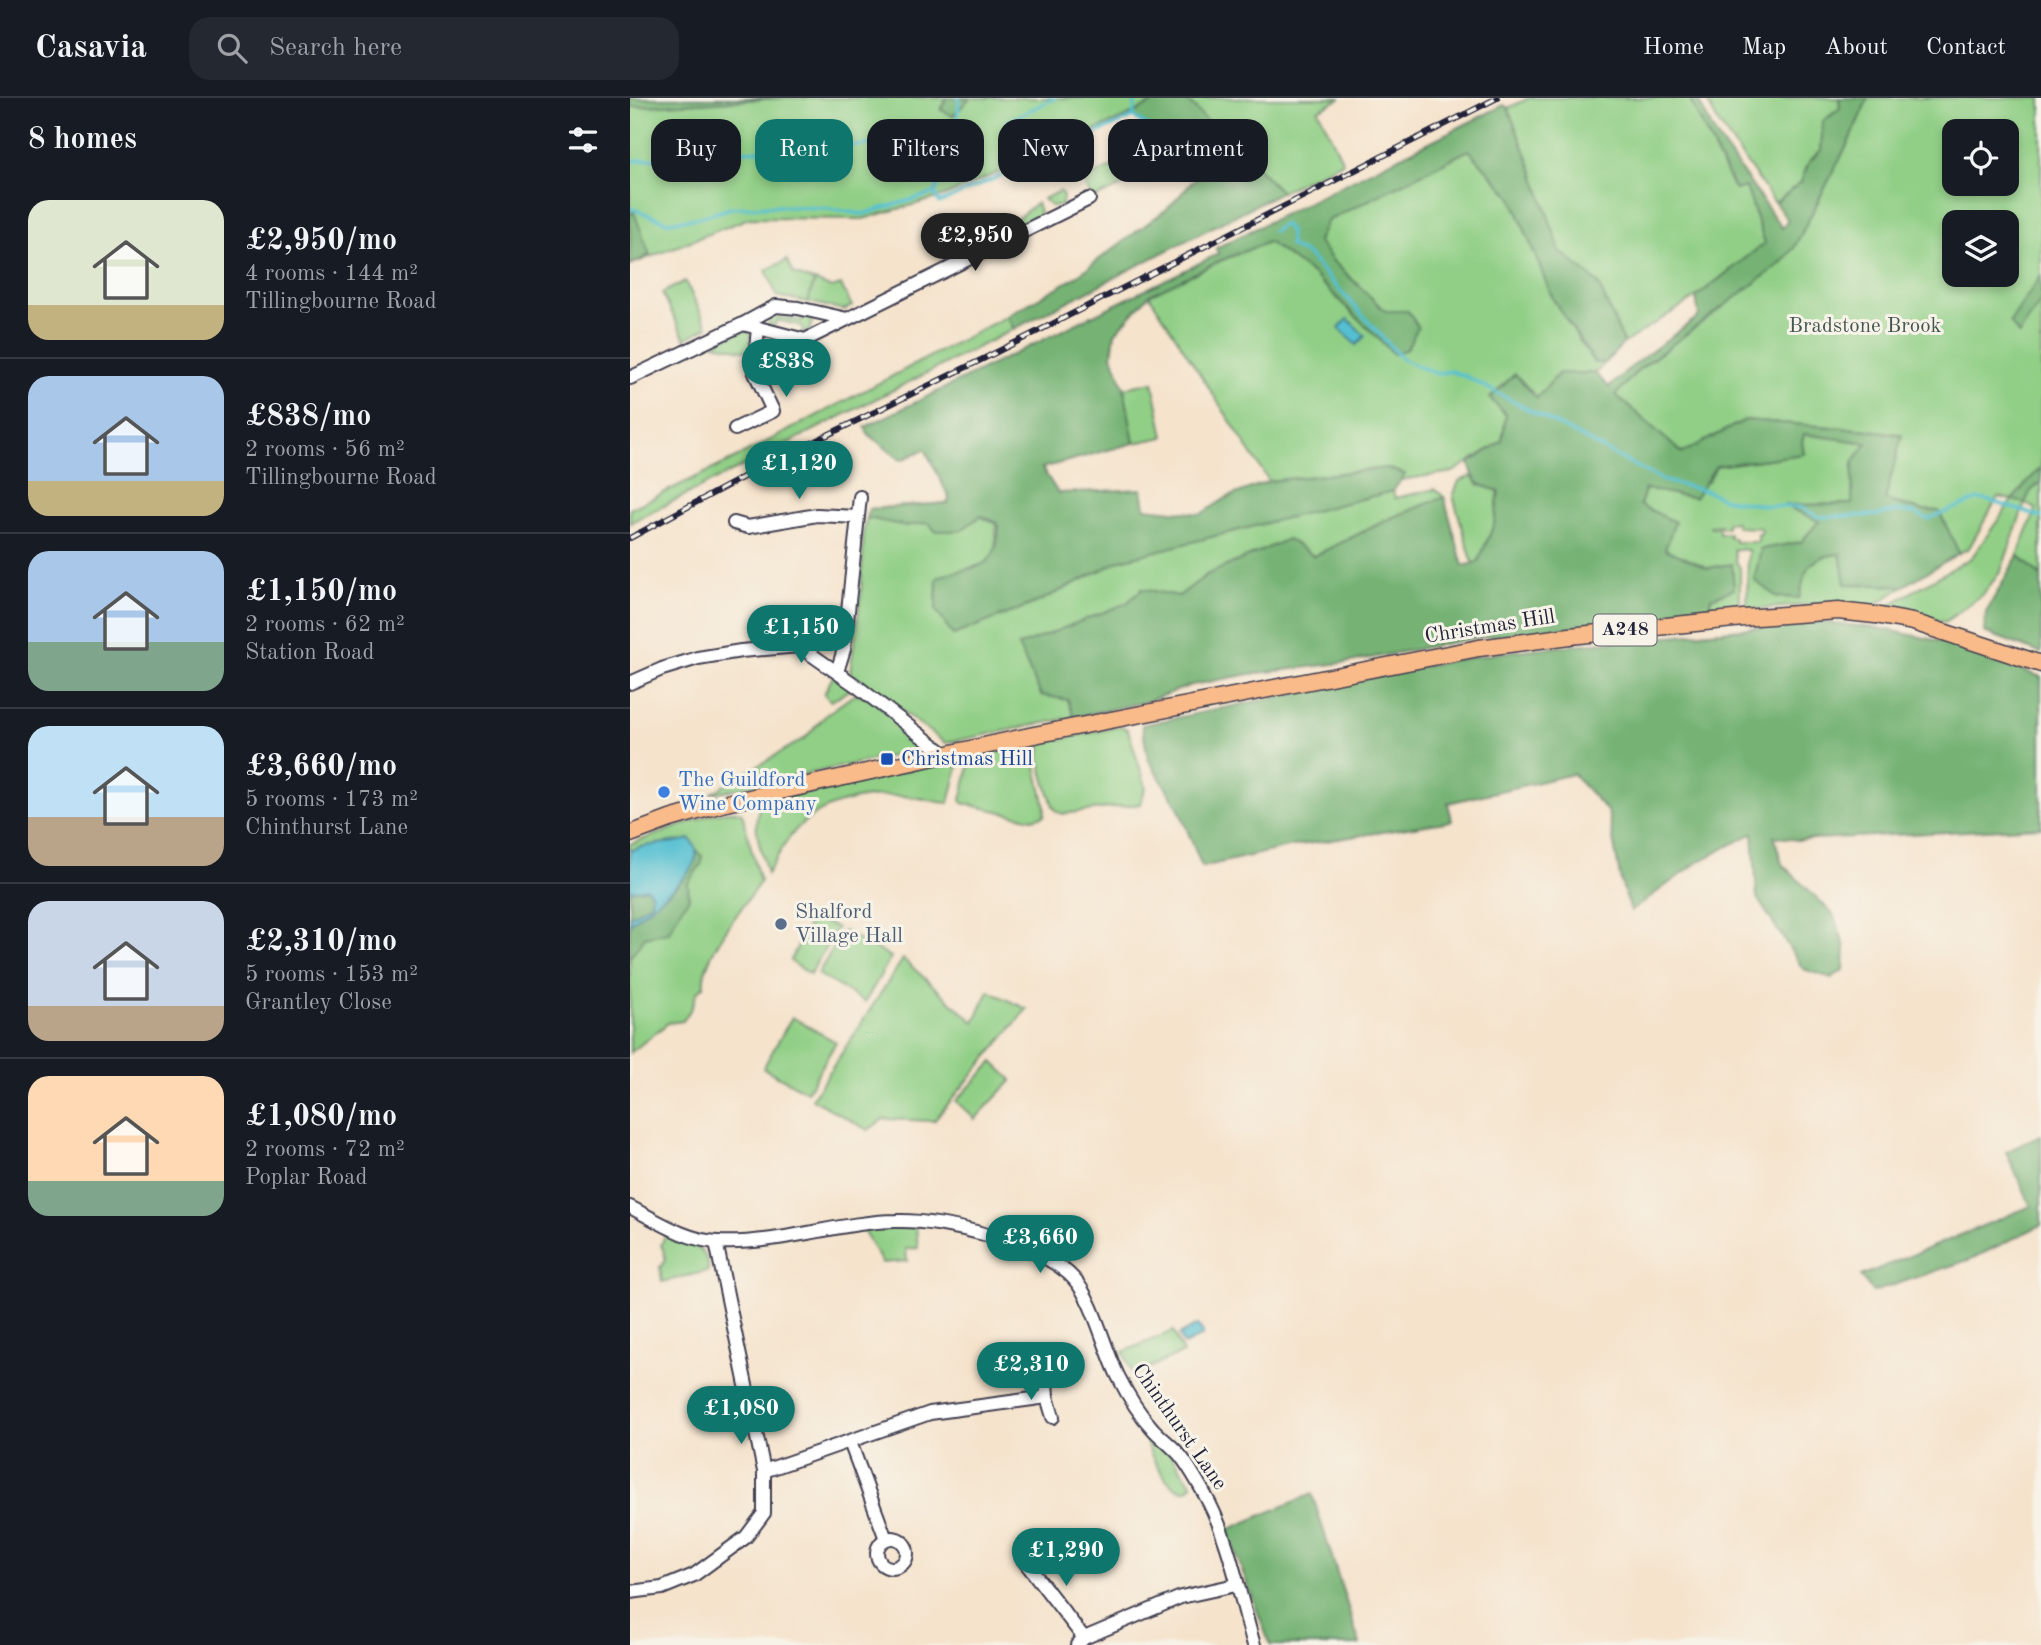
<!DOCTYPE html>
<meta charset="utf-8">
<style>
body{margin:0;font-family:"Old Standard TT",serif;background:#242831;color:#f1f3f6;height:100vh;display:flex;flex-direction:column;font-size:26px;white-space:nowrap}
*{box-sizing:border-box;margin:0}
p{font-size:23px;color:#9ea1a6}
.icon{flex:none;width:38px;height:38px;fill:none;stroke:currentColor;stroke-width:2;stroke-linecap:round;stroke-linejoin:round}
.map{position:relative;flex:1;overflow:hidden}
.details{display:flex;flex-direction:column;background:#171b24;width:630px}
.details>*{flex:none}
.guide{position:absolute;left:21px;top:21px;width:665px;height:63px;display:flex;gap:14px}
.buttons{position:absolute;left:1312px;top:21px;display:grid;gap:14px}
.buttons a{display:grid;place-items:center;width:77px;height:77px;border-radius:14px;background:#171b24;box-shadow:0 4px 10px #0003;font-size:35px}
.price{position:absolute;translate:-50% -60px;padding:0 16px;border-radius:24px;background:#0f766e;color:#fff;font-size:23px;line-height:46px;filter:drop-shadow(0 2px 4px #0008)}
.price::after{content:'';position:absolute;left:50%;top:42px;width:21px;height:16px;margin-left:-10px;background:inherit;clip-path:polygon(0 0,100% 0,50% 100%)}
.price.current{background:#222;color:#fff}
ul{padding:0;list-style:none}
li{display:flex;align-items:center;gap:21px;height:175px;padding:0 28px}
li+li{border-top:2px solid #363941}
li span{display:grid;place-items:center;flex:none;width:196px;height:140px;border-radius:21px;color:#555}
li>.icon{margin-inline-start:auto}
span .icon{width:84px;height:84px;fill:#fffc;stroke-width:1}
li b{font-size:30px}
h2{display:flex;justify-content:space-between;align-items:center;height:84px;padding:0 28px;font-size:30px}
.tag{padding:0 24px;border-radius:21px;background:#171b24;box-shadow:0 4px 10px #0003;font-size:24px;line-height:63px}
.tag.current{background:#0f766e;color:#fff}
header{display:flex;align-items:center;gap:42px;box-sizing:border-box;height:98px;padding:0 35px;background:#171b24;border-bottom:2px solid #363941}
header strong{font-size:33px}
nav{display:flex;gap:38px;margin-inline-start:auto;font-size:24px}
.search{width:490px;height:63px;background:#242831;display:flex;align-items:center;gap:18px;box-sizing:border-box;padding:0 24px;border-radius:21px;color:#9ea1a6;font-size:26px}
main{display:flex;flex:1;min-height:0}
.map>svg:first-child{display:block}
</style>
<header>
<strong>Casavia</strong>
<div class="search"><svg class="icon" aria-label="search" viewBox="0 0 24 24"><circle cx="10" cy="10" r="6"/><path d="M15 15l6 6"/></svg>Search here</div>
<nav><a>Home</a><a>Map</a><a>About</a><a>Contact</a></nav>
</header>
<main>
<section class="details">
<h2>8 homes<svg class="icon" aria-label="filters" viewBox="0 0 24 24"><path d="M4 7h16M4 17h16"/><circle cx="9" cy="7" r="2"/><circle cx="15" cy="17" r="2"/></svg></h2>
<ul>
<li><span style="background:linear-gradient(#dfe7d0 75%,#c2b280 0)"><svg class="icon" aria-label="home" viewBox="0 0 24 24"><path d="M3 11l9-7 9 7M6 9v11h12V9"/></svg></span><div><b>£2,950/mo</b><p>4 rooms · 144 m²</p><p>Tillingbourne Road</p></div></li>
<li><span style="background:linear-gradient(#a9c7e8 75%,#c2b280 0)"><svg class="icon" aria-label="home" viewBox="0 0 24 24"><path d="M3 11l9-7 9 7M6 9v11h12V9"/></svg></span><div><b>£838/mo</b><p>2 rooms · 56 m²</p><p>Tillingbourne Road</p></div></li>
<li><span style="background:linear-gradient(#a9c7e8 65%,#7fa58c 0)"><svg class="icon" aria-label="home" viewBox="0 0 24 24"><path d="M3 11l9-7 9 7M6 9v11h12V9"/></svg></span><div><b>£1,150/mo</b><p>2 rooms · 62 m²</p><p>Station Road</p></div></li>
<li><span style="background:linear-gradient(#bfe0f5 65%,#b9a48a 0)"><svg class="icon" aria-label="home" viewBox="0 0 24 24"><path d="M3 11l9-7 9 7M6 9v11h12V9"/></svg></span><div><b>£3,660/mo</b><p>5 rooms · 173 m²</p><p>Chinthurst Lane</p></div></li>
<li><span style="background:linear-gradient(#c9d6e8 75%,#b9a48a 0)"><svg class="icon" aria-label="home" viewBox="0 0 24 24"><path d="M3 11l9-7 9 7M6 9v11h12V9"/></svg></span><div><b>£2,310/mo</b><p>5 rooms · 153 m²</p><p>Grantley Close</p></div></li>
<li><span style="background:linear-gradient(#ffd9b3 75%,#7fa58c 0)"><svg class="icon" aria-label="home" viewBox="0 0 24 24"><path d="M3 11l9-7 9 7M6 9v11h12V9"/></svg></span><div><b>£1,080/mo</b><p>2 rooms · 72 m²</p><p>Poplar Road</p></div></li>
</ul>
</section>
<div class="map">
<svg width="1411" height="1547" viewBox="0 0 1411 1547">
<rect width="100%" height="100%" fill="#f7f3e8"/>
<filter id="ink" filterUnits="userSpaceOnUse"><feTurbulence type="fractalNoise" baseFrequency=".0143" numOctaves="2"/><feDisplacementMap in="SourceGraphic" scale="14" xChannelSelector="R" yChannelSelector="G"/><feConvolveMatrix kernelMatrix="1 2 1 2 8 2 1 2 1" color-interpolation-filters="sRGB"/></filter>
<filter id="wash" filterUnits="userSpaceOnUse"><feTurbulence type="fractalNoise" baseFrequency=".00686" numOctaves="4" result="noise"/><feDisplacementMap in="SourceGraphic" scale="28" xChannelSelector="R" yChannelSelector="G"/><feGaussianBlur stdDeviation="1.57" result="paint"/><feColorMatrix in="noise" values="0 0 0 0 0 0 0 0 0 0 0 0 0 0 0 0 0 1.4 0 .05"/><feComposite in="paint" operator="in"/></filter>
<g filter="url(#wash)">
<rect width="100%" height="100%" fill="#f5e3cc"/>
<g fill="#91cf86" stroke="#5a7860" stroke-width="2" fill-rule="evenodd">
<path d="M153,0H316L311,12L340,0H532L500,17L314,98L233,121L119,120L0,167V9Z"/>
<path d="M555,0H711L688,12L713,64L651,94L608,50L598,45Z"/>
<path d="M899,0H1059L1104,91L1116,88L1135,145L1066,199L994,245L968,185L930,153L904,76L878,10Z"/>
<path d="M1075,0H1209L1210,10L1193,23L1191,52L1179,64L1171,84L1145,105L1089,26Z"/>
<path d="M1238,0H1411V478L1388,457L1406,411L1395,405L1371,473L1353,496L1315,524L1259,511L1258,508L1342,459L1382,402L1368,399L1339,450L1329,455L1309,413L1291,412L1255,402L1271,336L1239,332L1115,322L1052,355L985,297L1008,272L1150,166L1164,150L1219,43ZM1325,33H1377V86H1325ZM1325,124H1377V177H1325Z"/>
<path d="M839,51L882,100L923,201L964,265L976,264L965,275H929L907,300L884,277L860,300L876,317L872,343L823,374L771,382L775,376L757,370L639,383L519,197L592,162L638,144L684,177L716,206L755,213L703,163L688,143L697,123Z"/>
<path d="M493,63L503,83L463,101L452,83Z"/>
<path d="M430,93L433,98L432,108H421L413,101Z"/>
<path d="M407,105L410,115L407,120L381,132L378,127Z"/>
<path d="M157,162L164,176L184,183L177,204L147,198L136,172Z"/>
<path d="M55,183L78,229L55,241L32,195Z"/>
<path d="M185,183L202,190L211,187L222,208L214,212L178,204Z"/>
<path d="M149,210L148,218L172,223L174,215L182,223L181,231L172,236V228L147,222L143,230L139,225V216Z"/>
<path d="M377,218L384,231L0,425V411L102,362Z"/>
<path d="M108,233H119L121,237L122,254L84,246Z"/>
<path d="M139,238L166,244V251L148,260L129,256L134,240Z"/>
<path d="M523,284L534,339L504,345L494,290Z"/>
<path d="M1174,336L1238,345L1223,364L1222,406L1156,408L1190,423L1171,444L1131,451L1177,470L1191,458L1210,456L1216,486L1274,488L1242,509L1196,505L1117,512L1118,452L1104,451L1106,464L1110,470V511L1078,514L1081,500L1078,470L1034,451L1010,407L1016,390L1078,384L1086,368L1174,356L1172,344ZM1106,424L1107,429L1131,430L1132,435L1128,436V444H1105L1104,440H1099V435L1089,436V430H1081L1080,428L1091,427L1092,430H1097V425Z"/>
<path d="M842,378L849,387L869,393L864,427L848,464L843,466L823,398L829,383Z"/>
<path d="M805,391L814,399L761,420L684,458L578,476L549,498L512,491L497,505L438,602L444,619L315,645L220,574L231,497L234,432L239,411L319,405L367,426L365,453L362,460L351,467L311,478L307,481L306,512L323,537L410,503L491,461L763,393L765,400Z"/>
<path d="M204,576L217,586L219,592L201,603L194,596Z"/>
<path d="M225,596L235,597L294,643L295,651L80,696L175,640L197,616Z"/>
<path d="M492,628L498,632L516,689L510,706L432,716L426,713L423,708C418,690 405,662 412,645Z"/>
<path d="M394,647L402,650L415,709L414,718L402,721L333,705L331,702L340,664L344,659Z"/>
<path d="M315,664L326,665L328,668L319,705C303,704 287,698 270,698C234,696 189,705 164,734C153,746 146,762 137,776C133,755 118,722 133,704Z"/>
<path d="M103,713L112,715L130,784C115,807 70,860 74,888L67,894L62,909L53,923L38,925L0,955V746L83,716Z"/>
<path d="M183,818L207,830L180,876L160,863Z"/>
<path d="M213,833L261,859L235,904L188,876Z"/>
<path d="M273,861L344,924L359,893L397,911L304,1023L254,1021L238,1032L182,1001Z"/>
<path d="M162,919L206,944L177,994L133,970Z"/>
<path d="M363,964L382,982L345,1021L326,1003Z"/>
<path d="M286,1129L288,1150L276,1151L277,1163L252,1165L232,1130Z"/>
<path d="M36,1135C54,1141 81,1150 78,1173L32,1184L30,1169C38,1162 35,1156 31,1147Z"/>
<path d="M543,1233L553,1255L503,1277L493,1254Z"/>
<path d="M522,1336L528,1338L562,1387C546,1409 517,1354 515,1340Z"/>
</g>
<g fill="#74b273" stroke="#4b6a57" stroke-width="2">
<path d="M0,0H153L0,9Z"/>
<path d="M316,0H340L323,18L311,12Z"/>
<path d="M531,0H555L598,45L608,50L651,94L384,231L377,218L444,180L538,110L578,67L500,17Z"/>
<path d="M1059,0H1067L1085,36L1152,130L1158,122L1145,105L1171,84L1179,64L1191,52L1193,23L1210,11L1209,0H1238L1219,43L1164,150L1150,166L1008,272L986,297L1052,355L1115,322L1239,332L1272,337L1255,402L1291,412L1309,413L1329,455L1274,488L1215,486L1210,456C1177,459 1176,471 1169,500L1147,499L1124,482L1131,451L1171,444L1189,423L1154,407L1222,406L1223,364L1237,345L1174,336L1172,344L1174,356L1086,368L1065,400L1015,391L1010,407L1045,424L1035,451L1078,470L1102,466L1104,491L1081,500L1078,514L845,540L720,564L620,576L562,587L515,604L444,619L438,602L411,597L388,548L497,505L512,491L549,498L578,476L658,441L684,458L761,420L814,399L833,468L848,464L864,427L869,393C849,387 845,387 839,365L872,343L876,317L860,300L885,276L907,300L929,275H965L979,289L1007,264L1069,218L1066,199L1135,145L1116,89L1105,92Z"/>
<path d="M874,7L878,10L904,76L930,153L968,185L994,245L976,264L965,265L923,201L882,100L839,52L697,123L688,143L703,163L755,213H778L788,229L777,251L764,256L684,177L638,144L592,162L519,197L485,235L482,257L494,290L504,345L412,370L428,395L512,391L515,410L571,416L598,399L639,383L757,370L775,376L763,393L491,462L410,503L323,537L306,512L307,481L311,478C348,467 367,473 369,428L366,424L351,418L330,433H305L299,425L275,428L237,420L239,411L318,405L319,399L295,351L271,362L238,336L235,329L588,156L586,150Z"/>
<path d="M4,114L20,157L0,167V116Z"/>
<path d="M1411,177V203L1389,237L1380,224Z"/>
<path d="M1411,369V384L1400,394L1395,405L1382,402Z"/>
<path d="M1388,457L1411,478V555L1354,534L1356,514Z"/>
<path d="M1186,524L1248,530L1324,546L1411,579V729L1167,742L1144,738L1152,766L1203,816L1215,849L1214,872L1201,880L1173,871L1127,800L1123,735L1068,764L1001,813L991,784L978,714L943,676L818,705L822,723L658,749L572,769L548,709L518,661L512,627L824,562L883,553Z"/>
<path d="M66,751L72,758V765L58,785L59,800L49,814L39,834L15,839L0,859V826C21,803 64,787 66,751Z"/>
<path d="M17,790L22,797L21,805L0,819V793Z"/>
<path d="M1411,1037V1127L1341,1161L1243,1194L1231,1178L1401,1108L1376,1054Z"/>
<path d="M682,1396L730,1547H640L597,1432Z"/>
</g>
<g fill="#55c0d1" stroke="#3c7186" stroke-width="2">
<path d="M718,221L735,238L726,247L709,230Z"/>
<path d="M60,741C62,744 65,747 66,751C72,777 15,810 0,826V819L21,805L22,797L17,790L0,793V753C15,745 42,746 60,741Z"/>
<path d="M567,1227L573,1235L572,1238L554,1247L549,1237Z"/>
</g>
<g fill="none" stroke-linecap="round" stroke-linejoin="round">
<g stroke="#55c0d1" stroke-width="3.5">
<path d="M503,0L505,8L503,18"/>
<path d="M376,24L425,0"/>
<path d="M0,63L112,53L239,47"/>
<path d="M305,95L309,105L503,19L579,67H584"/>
<path d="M305,95L326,42L329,0"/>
<path d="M0,110L38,124L68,120L101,110L144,108L192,110L233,116L305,95"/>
<path d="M643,133L654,126L660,134V148L678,157L772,261L807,276L820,273L835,278L1034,383L1077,393L1094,401L1138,408L1170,409L1188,419L1248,417L1268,413L1285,415L1298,421L1348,401L1361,403L1411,419"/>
</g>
</g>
</g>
<g filter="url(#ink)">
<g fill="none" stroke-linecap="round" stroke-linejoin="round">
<g stroke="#423f51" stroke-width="16">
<g id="minor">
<path d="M217,221L168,210L146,208L113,226L175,242L459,101"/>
<path d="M0,280L113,226"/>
<path d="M105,331L143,313L124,273L128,230"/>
<path d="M104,425L118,429L187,417L227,419"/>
<path d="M207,574L214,551L230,399"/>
<path d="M0,585L32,571L68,560L111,553L169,548L228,589L316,657"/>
<path d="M0,1109C27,1123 57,1143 88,1144C148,1147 207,1124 266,1123C313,1121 413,1146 444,1181C464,1203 474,1250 488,1278C497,1296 509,1316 523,1331C531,1340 541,1347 549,1356C559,1368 567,1383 575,1397C599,1439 610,1500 624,1547"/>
<path d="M416,1282L417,1299L423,1319"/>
<path d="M220,1344L256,1441"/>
<path d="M134,1373L300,1315L417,1299"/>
<circle cx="262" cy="1455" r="15"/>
<path d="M392,1460L454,1540"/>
<path d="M0,1494L32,1490L64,1477L116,1439L134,1415V1373L86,1144"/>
<path d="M447,1547L454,1540L551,1499L606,1487"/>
</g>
</g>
<g stroke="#423f51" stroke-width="19">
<path id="major" d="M0,736L40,721L92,706L404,637L849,550L940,538L1113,520L1208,513L1245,517L1283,524L1411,566"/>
</g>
<use href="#minor" stroke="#fff" stroke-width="12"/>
<use href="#major" stroke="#fabb8b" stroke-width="16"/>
<g stroke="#22223b" stroke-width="6">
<path id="rail" d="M0,440L132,369L355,260L867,0"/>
</g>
<use href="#rail" stroke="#f7f3e8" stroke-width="3.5" stroke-dasharray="10" stroke-linecap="butt"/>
</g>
</g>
<rect fill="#1a4fb4" stroke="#f7f3e8" stroke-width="2.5" x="250" y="654" width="14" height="14" rx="3.5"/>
<circle fill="#3f7fe0" stroke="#f7f3e8" stroke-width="2.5" cx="34" cy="694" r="7"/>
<circle fill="#5c6f8a" stroke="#f7f3e8" stroke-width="2.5" cx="151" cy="826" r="7"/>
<g text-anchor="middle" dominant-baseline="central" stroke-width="6" stroke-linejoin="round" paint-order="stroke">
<rect fill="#f7f3e8" stroke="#62616f" stroke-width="2" x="963.5" y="516.5" width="63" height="31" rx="5"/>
<g font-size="19" font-weight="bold" fill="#22223b">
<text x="995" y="532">A248</text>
</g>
<g font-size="21" fill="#435652" stroke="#f7f3e8">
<text x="1235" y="228">Bradstone Brook</text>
</g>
<g font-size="21" fill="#22223b" stroke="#f7f3e8">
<text transform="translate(860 529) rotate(-9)">Christmas Hill</text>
<text transform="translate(549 1329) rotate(55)">Chinthurst Lane</text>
</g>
<g font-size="21" fill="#164399" stroke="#f7f3e8" text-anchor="start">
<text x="271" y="661">Christmas Hill</text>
</g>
<g font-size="21" fill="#366cbe" stroke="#f7f3e8" text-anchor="start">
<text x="48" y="682">The Guildford<tspan x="48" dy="24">Wine Company</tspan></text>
</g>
<g font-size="21" fill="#4e5e75" stroke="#f7f3e8" text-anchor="start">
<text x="165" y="814">Shalford<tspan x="165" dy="24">Village Hall</tspan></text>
</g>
</g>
</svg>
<div class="buttons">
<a><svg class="icon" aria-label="locate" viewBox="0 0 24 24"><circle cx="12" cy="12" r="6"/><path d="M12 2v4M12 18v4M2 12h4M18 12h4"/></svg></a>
<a><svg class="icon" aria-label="layers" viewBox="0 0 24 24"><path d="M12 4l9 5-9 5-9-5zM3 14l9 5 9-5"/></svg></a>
</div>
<b class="price current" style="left:345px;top:175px">£2,950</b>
<b class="price" style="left:156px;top:301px">£838</b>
<b class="price" style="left:169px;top:403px">£1,120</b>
<b class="price" style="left:171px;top:567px">£1,150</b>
<b class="price" style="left:410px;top:1177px">£3,660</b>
<b class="price" style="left:401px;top:1304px">£2,310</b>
<b class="price" style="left:111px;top:1348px">£1,080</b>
<b class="price" style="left:436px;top:1490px">£1,290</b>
<div class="guide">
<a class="tag">Buy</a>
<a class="tag current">Rent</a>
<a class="tag">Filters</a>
<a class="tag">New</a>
<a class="tag">Apartment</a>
</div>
</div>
</main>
